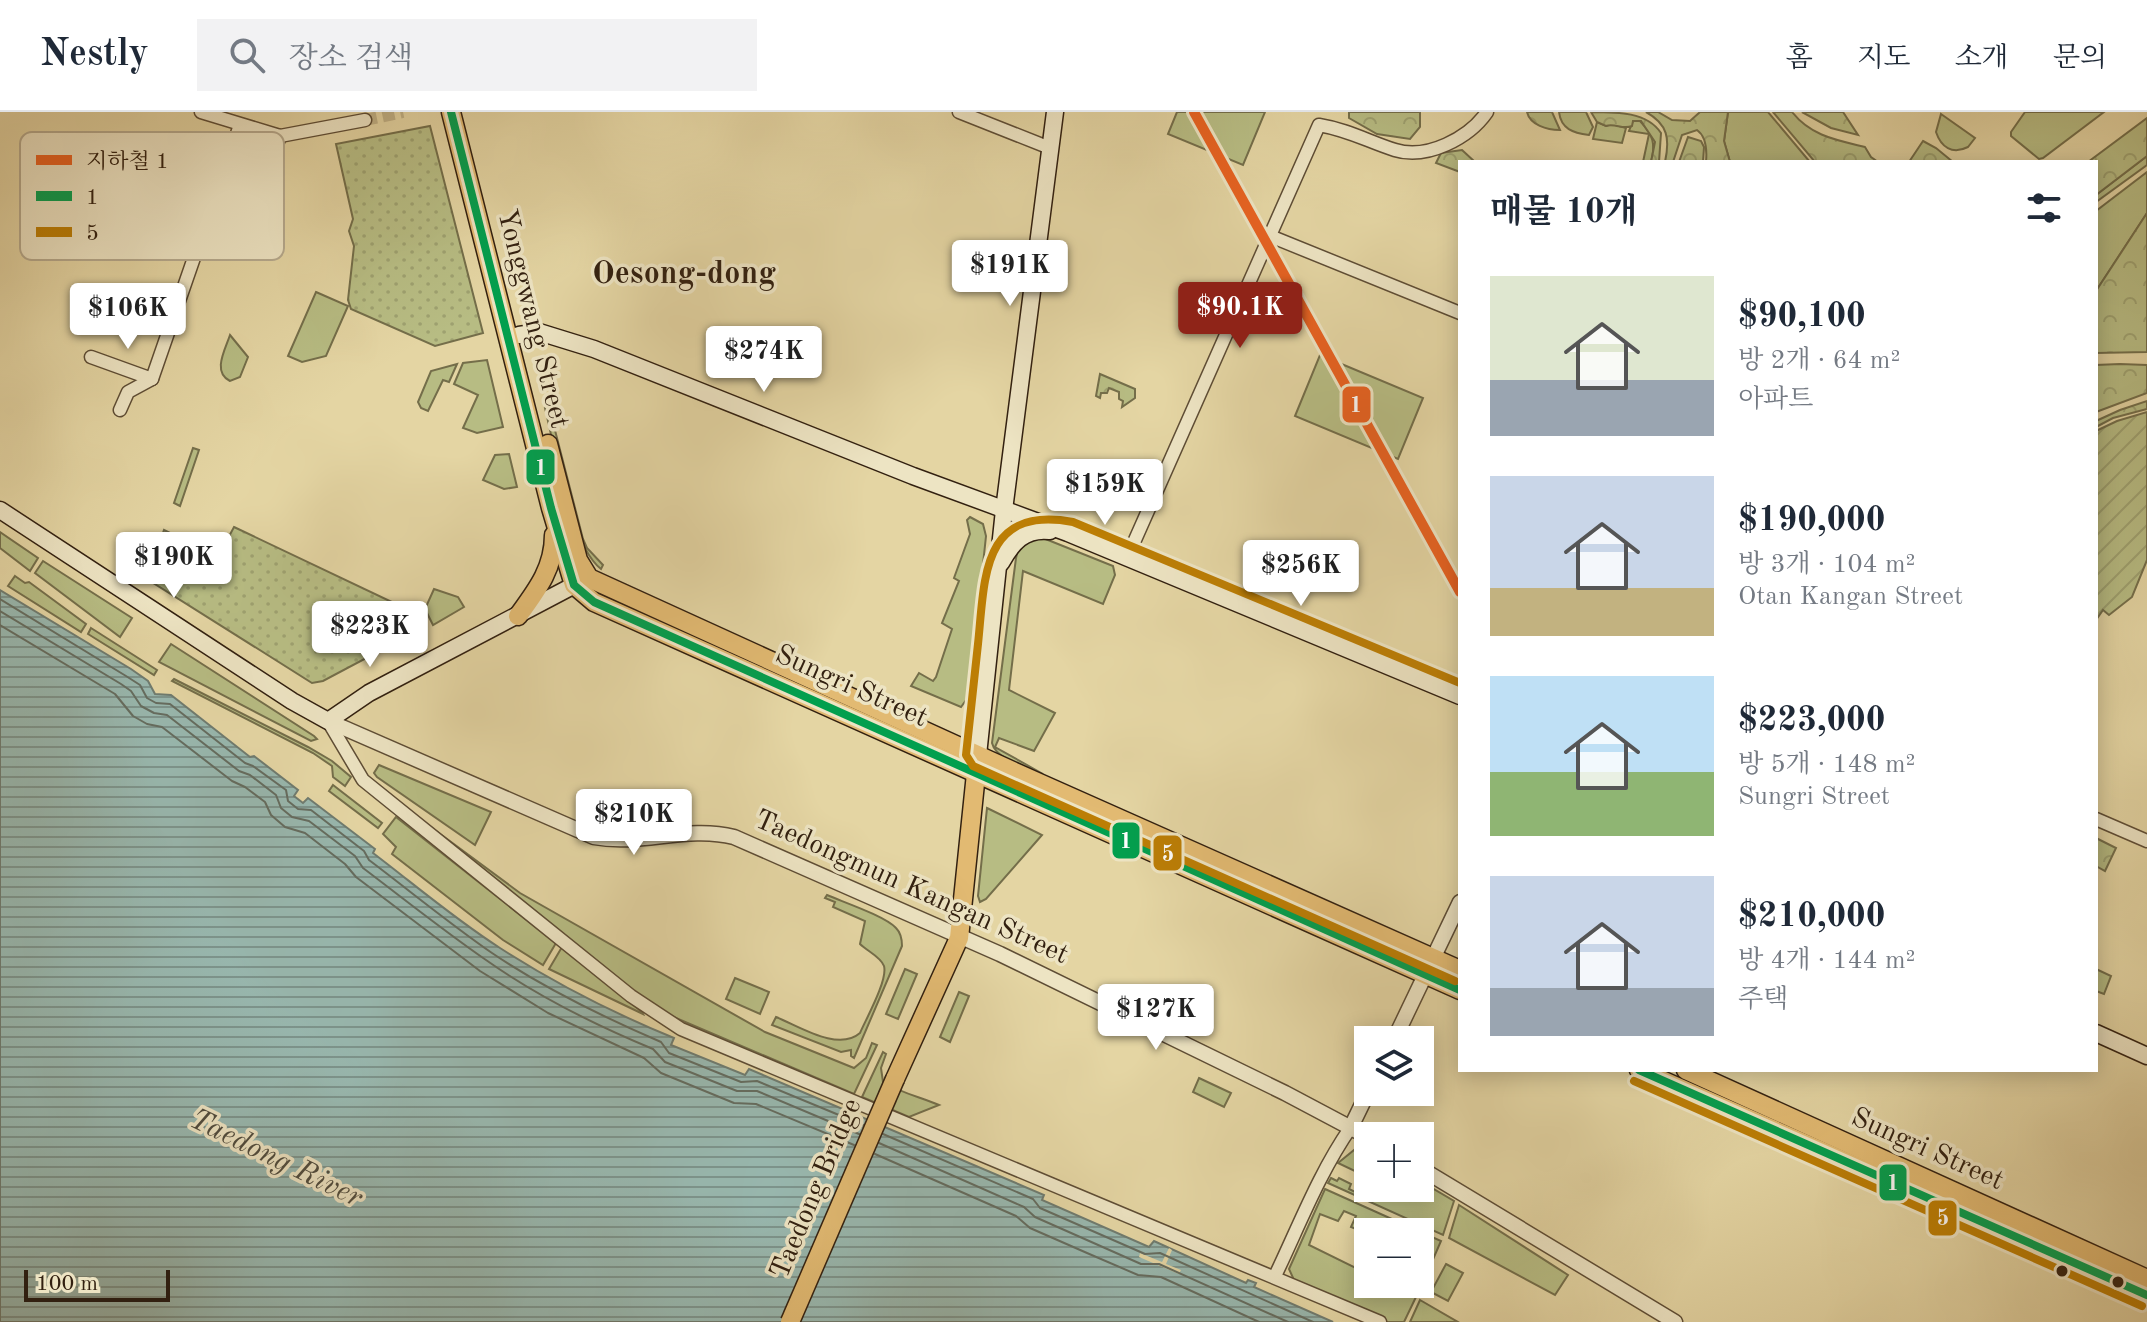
<!DOCTYPE html>
<html lang="ko">
<meta charset="utf-8">
<style>
body{margin:0;font-family:"Old Standard TT","Noto Serif KR",serif;background:#f2f2f3;color:#1f2937;height:100vh;display:flex;flex-direction:column;font-size:30px;white-space:nowrap}
*{box-sizing:border-box;margin:0}
p{font-size:26px;color:#747a83}
.icon{flex:none;width:44px;height:44px;fill:none;stroke:currentColor;stroke-width:2;stroke-linecap:round;stroke-linejoin:round}
.map{position:relative;flex:1;overflow:hidden}
.details{position:absolute;left:1458px;top:48px;width:640px;height:912px;display:flex;flex-direction:column;background:#fff;border-radius:0px;box-shadow:0 4px 20px #0003}
.details>*{flex:none}
.tools{position:absolute;left:1354px;top:914px;display:grid;gap:16px}
.tools a{display:grid;place-items:center;width:80px;height:80px;border-radius:0px;background:#fff;box-shadow:0 4px 20px #0003;font-size:40px}
.scale{position:absolute;left:24px;bottom:20px;width:146px;box-sizing:border-box;padding-left:8px;border:4px solid #322010;border-top:0;font-size:22px;line-height:28px;white-space:nowrap;color:#322010;-webkit-text-stroke:6px #ede4c3;paint-order:stroke}
.price{position:absolute;translate:-50% -68px;padding:0 18px;border-radius:8px;background:#fff;color:#222;font-size:26px;line-height:52px;filter:drop-shadow(0 2px 4px #0008)}
.price::after{content:'';position:absolute;left:50%;top:48px;width:24px;height:18px;margin-left:-12px;background:inherit;clip-path:polygon(0 0,100% 0,50% 100%)}
.price.on{background:#8f2418;color:#fff}
ul{padding:0;list-style:none}
li{display:flex;align-items:center;gap:24px;height:200px;padding:0 32px}
li span{display:grid;place-items:center;flex:none;width:224px;height:160px;border-radius:0px;color:#555}
li>.icon{margin-inline-start:auto}
span .icon{width:96px;height:96px;fill:#fffc;stroke-width:1}
li b{font-size:34px}
h2{display:flex;justify-content:space-between;align-items:center;height:96px;padding:0 32px;font-size:34px}
header{display:flex;align-items:center;gap:48px;box-sizing:border-box;height:112px;padding:0 40px;background:#fff;border-bottom:2px solid #e0e1e3}
header strong{font-size:38px}
nav{display:flex;gap:44px;margin-inline-start:auto;font-size:28px}
.search{width:560px;height:72px;background:#f2f2f3;display:flex;align-items:center;gap:20px;box-sizing:border-box;padding:0 28px;border-radius:0px;color:#747a83;font-size:30px}
.map>svg:first-child{display:block}
</style>
<header>
<strong>Nestly</strong>
<div class="search"><svg class="icon" aria-label="search" viewBox="0 0 24 24"><circle cx="10" cy="10" r="6"/><path d="M15 15l6 6"/></svg>장소 검색</div>
<nav><a>홈</a><a>지도</a><a>소개</a><a>문의</a></nav>
</header>
<div class="map">
<svg width="2147" height="1210" viewBox="0 0 2147 1210">
<defs>
<pattern id="forest-crowns" width="20" height="18" patternUnits="userSpaceOnUse" patternTransform="scale(2)"><rect width="20" height="18" fill="#b7bc83"/><path d="M2 6a3 3 0 1 1 6 0M12 15a3 3 0 1 1 6 0" fill="none" stroke="#9ea170"/></pattern>
<pattern id="park-dots" width="8" height="8" patternUnits="userSpaceOnUse" patternTransform="scale(2)"><rect width="8" height="8" fill="#b7bc83"/><path d="M2 2h.1M6 6h.1" fill="none" stroke="#9ea170" stroke-width="1.8" stroke-linecap="round"/></pattern>
<pattern id="garden-furrows" width="10" height="10" patternUnits="userSpaceOnUse" patternTransform="scale(2)"><rect width="10" height="10" fill="#b7bc83"/><path d="M-1 1l2-2M0 10L10 0M9 11l2-2" fill="none" stroke="#9ea170"/></pattern>
<pattern id="water-rules" width="6" height="5" patternUnits="userSpaceOnUse" patternTransform="scale(2)"><rect width="6" height="5" fill="#98b7ae"/><path d="M0 2.5h6" fill="none" stroke="#7d948c"/></pattern>
</defs>
<rect width="100%" height="100%" fill="#e4d5a3"/>
<filter id="stains"><feTurbulence type="fractalNoise" baseFrequency=".0025" numOctaves="4"/><feColorMatrix values="0 0 0 0 .2 0 0 0 0 .09 0 0 0 0 .02 0 0 0 .5 -.17"/></filter>
<radialGradient id="worn" r=".72"><stop offset=".6" stop-color="#630" stop-opacity="0"/><stop offset="1" stop-color="#630" stop-opacity=".3"/></radialGradient>
<g fill="#b7bc83" stroke="#746e4a" stroke-width="2">
<path d="M1177,0H1265L1243,53L1168,22Z"/>
<path d="M1586,0L1593,15L1589,23C1573,21 1561,17 1559,0Z"/>
<path d="M1728,0H1768L1810,50H1730L1724,29Z"/>
<path d="M2025,0H2104L2043,46L2039,47L2011,24V20Z"/>
<path d="M1941,2L1975,26L1968,35C1952,43 1941,35 1936,20Z"/>
<path d="M1633,9H1640C1653,23 1656,31 1651,50H1643L1649,22L1629,19Z"/>
<path d="M1597,10L1606,14L1612,12L1626,16L1622,31L1593,27Z"/>
<path d="M2147,44V53L2096,90V83Z"/>
<path d="M2147,60V101L2096,179V99Z"/>
<path d="M316,180L348,194L326,244L302,250L288,244Z"/>
<path d="M230,223L248,245L240,265L230,269C212,260 225,238 230,223Z"/>
<path d="M1320,243L1423,286L1398,347L1295,304Z"/>
<path d="M487,248L503,315L477,321L463,316L478,283L454,272L463,251Z"/>
<path d="M457,252L449,270L443,268L428,299L421,296L418,290L431,259Z"/>
<path d="M549,295L583,427L587,436L603,453L601,457C570,433 555,336 545,296Z"/>
<path d="M193,336L199,338L180,394L174,391Z"/>
<path d="M509,342L517,375L504,377L483,368L495,343Z"/>
<path d="M970,405L983,412L986,424L969,584L961,595L911,574L919,561L933,569L936,565L952,517L942,511L959,469L954,466L970,422L967,408Z"/>
<path d="M0,420L38,446L30,459L0,436Z"/>
<path d="M1038,424L1113,454L1115,463L1103,492L1023,459L1009,578L1055,601L1034,639L999,626L995,635L1043,662C1028,655 996,648 992,631L1016,446L1019,434Z"/>
<path d="M43,449L132,506L120,525L35,461Z"/>
<path d="M15,464L25,471L29,470L86,512L81,520L8,474Z"/>
<path d="M434,477L458,485L464,495L433,513L425,497Z"/>
<path d="M91,516L157,558L154,563L88,522Z"/>
<path d="M171,532L314,624L317,627L311,629L159,550Z"/>
<path d="M174,567L308,635L332,649L351,665L345,674L333,665L332,654L313,641L172,569Z"/>
<path d="M379,653L491,700L475,733L377,665L374,661Z"/>
<path d="M333,673L382,711L378,716L329,679Z"/>
<path d="M382,679L520,781L765,920L854,956L866,946L872,931L877,933L854,982L662,900L632,880Z"/>
<path d="M987,696L1042,723L986,787L980,790L978,784Z"/>
<path d="M396,705L556,831L543,853L503,828L392,742L396,735L383,722Z"/>
<path d="M827,783C843,790 885,804 896,816C901,821 902,827 902,834L854,946L851,944V938L841,940L772,913L776,905C799,914 838,940 860,921C866,907 888,868 884,854C881,845 867,839 860,832L865,809L833,795L835,790L825,786Z"/>
<path d="M562,835L642,900L643,902L549,857Z"/>
<path d="M905,857L917,862L898,907L886,902Z"/>
<path d="M2096,857L2111,864L2104,882L2096,879Z"/>
<path d="M735,866L769,880L760,902L726,887Z"/>
<path d="M959,880L969,884L950,930L940,925Z"/>
<path d="M883,940L886,942L881,956L883,970C901,981 920,985 939,993L909,1005L862,985Z"/>
<path d="M1199,966L1231,981L1224,995L1193,980Z"/>
<path d="M1359,1034L1368,1039V1062L1362,1060L1361,1062L1338,1051Z"/>
<path d="M1331,1066L1337,1069L1339,1066L1351,1072L1349,1077L1357,1081L1364,1068L1368,1070V1076H1420V1069L1454,1089L1443,1123L1328,1071Z"/>
<path d="M1325,1077L1441,1129L1431,1152L1420,1147V1120H1368V1122L1351,1115L1356,1104L1344,1099L1338,1109L1320,1102L1309,1133L1368,1162V1172H1390L1416,1185L1404,1210H1387L1294,1168L1289,1157Z"/>
<path d="M1459,1093L1568,1163L1555,1183L1449,1126Z"/>
<path d="M1446,1152L1463,1161L1448,1189L1431,1180Z"/>
<path d="M1420,1188L1458,1210H1410Z"/>
</g>
<g fill="url(#forest-crowns)" stroke="#746e4a" stroke-width="2">
<path d="M1349,0H1420V15L1410,27L1377,22L1349,6Z"/>
<path d="M1527,0H1552L1560,18C1547,18 1530,13 1527,0Z"/>
<path d="M1591,0C1618,0 1647,0 1661,21L1659,50H1651L1655,30L1641,9H1633L1632,14C1623,18 1615,11 1606,14L1597,10Z"/>
<path d="M1646,0H1658L1672,8L1690,9L1700,0H1728L1724,29L1730,50H1706C1707,39 1707,25 1697,18L1682,23L1673,50H1665C1670,27 1668,12 1646,0Z"/>
<path d="M1773,0H1792C1811,24 1836,28 1865,35L1871,45L1878,50H1815Z"/>
<path d="M1802,0H1843L1858,23L1831,16Z"/>
<path d="M2147,6V44L2096,83V50H2088Z"/>
<path d="M1688,25L1701,29L1704,35L1703,50H1679Z"/>
<path d="M1923,29L1936,36L1953,50H1909Z"/>
<path d="M1462,38L1475,50H1460V60L1436,51L1441,41Z"/>
<path d="M2147,101V240L2096,241V179Z"/>
<path d="M2120,252L2147,253V281L2096,300V253Z"/>
<path d="M1100,262L1135,277V286L1122,295L1123,289L1119,287V280L1109,276L1107,281H1101L1100,286L1096,284Z"/>
<path d="M2147,289V297L2113,306L2096,315V309L2120,298Z"/>
<path d="M2096,726L2116,736L2105,759L2096,754Z"/>
</g>
<g fill="url(#park-dots)" stroke="#746e4a" stroke-width="2">
<path d="M430,14L483,221L435,234L351,197L348,188L354,134L349,119L353,107L336,32Z"/>
<path d="M234,415L394,491L406,525L323,569L312,571L147,467L164,418L218,445Z"/>
</g>
<path fill="url(#garden-furrows)" stroke="#746e4a" stroke-width="2" d="M2147,300V448L2132,485L2109,503L2103,498L2096,508V319L2117,309Z"/>
<path fill="url(#water-rules)" stroke="#6f7b6f" stroke-width="2" d="M0,478L131,557L148,569L155,582L171,583L250,645L254,644L298,678L294,684L303,691L308,686L375,737L373,741C415,773 456,808 500,836C556,872 613,901 674,926L671,933L745,963L749,957L1044,1083L1042,1088L1149,1135L1154,1129L1246,1171L1248,1168L1256,1171L1254,1175L1333,1210H0Z"/>
<path fill="#e4d5a3" d="M1169,1136L1172,1138L1166,1152L1181,1158L1179,1162L1139,1145L1140,1141L1162,1150Z"/>
<g fill="none" stroke-linecap="round" stroke-linejoin="round">
<g stroke="#656c5f" stroke-width="2">
<path d="M0,487L126,564L140,573L147,586L156,591L170,592L245,651L253,654L286,678L288,689L298,697L311,698L364,739L369,748C410,779 450,812 492,841C545,877 603,905 661,930L669,941L741,970L757,969L863,1013"/>
<path d="M0,499L121,572L131,579L141,594L154,601L167,603L239,659L250,663L276,683L281,696L292,705L309,709L355,744L363,756C404,787 444,819 486,848C537,884 595,913 653,937L665,950L737,979H757L859,1022"/>
<path d="M0,513L115,582L133,604L147,612L162,615L232,669L245,675L265,690L271,703L285,715L305,721L345,752L356,765L480,859L548,901L644,946L661,961L734,991L756,992L854,1033"/>
<path d="M883,1022L1033,1087L1040,1096L1145,1142L1160,1141L1313,1210"/>
<path d="M879,1031L1024,1095L1035,1105L1141,1152H1159L1288,1210"/>
<path d="M875,1042L1016,1104L1030,1116L1087,1141L1138,1163L1161,1165L1259,1210"/>
</g>
<path stroke="#c0b186" stroke-width="12" stroke-dasharray="12 6" stroke-linecap="butt" d="M365,8L403,0"/>
<g stroke="#5e4d35" stroke-width="15">
<g id="minor">
<path d="M201,0L280,24L365,8"/>
<path d="M959,0L1050,36"/>
<path d="M252,104L280,24"/>
<path d="M1270,124L1460,201"/>
<path d="M91,245L152,267"/>
<path d="M120,298L128,280L152,267L240,13"/>
<path d="M1127,446L1319,13C1349,18 1367,29 1395,38C1427,48 1469,26 1487,0"/>
<path d="M328,609L363,668L631,884L681,917L1380,1210"/>
<path d="M2096,707L2147,729"/>
<path d="M1275,1164C1299,1114 1319,1061 1351,1015"/>
</g>
</g>
<g stroke="#5e4d35" stroke-width="17">
<g id="tertiary">
<path d="M328,609L594,725C641,734 687,713 734,725L1000,842L1285,981L1368,1025"/>
<path d="M1394,928L1460,790"/>
<path d="M1351,1015L1368,980"/>
<path d="M1420,1056L1675,1210"/>
</g>
</g>
<g stroke="#322010" stroke-width="19">
<g id="secondary">
<path d="M519,223L539,220L594,237L913,364L1068,421L1460,584"/>
<path d="M0,398L292,589L328,609L369,581L584,468"/>
<path d="M1001,451C1012,431 1024,416 1050,419"/>
<path d="M978,643L1004,398L1055,0"/>
<path d="M2096,921L2147,944"/>
</g>
</g>
<g stroke="#322010" stroke-width="21">
<g id="primary">
<path d="M451,0L551,396L574,473L594,490L1460,878"/>
<path d="M548,332L578,448L589,466L1028,666L1460,858"/>
<path d="M518,504C537,478 554,456 554,423"/>
<path d="M1639,958L2147,1183"/>
<path d="M1686,958L2147,1167"/>
<path d="M895,967L959,826L977,652"/>
</g>
</g>
<use href="#minor" stroke="#ede4c3" stroke-width="12"/>
<use href="#tertiary" stroke="#ede4c3" stroke-width="14"/>
<use href="#secondary" stroke="#ede4c3" stroke-width="16"/>
<use href="#primary" stroke="#e2ba72" stroke-width="18"/>
<g stroke="#322010" stroke-width="21" stroke-linecap="butt">
<path id="primary-bridge" d="M790,1210L895,967"/>
</g>
<use href="#primary-bridge" stroke="#e2ba72" stroke-width="18"/>
<g stroke="#ede4c3" stroke-width="14">
<g id="bus-1">
<path d="M451,0L551,396L574,473L594,490L1460,878"/>
<path d="M1639,958L2147,1183"/>
</g>
</g>
<g stroke="#ede4c3" stroke-width="14">
<g id="bus-2">
<path d="M1455,869L973,654L966,643C970,606 974,569 978,532C985,466 981,393 1073,410L1460,571"/>
<path d="M1634,969L2142,1194"/>
</g>
</g>
<use href="#bus-1" stroke="#029f4e" stroke-width="8"/>
<use href="#bus-2" stroke="#bc7e05" stroke-width="8"/>
<g stroke="#ede4c3" stroke-width="16">
<path id="metro-1" d="M1194,0L1460,480"/>
</g>
<use href="#metro-1" stroke="#e86221" stroke-width="10"/>
</g>
<g fill="#322010" stroke="#ede4c3" stroke-width="3">
<circle cx="2062" cy="1159" r="7"/>
<circle cx="2118" cy="1170" r="7"/>
</g>
<g text-anchor="middle" dominant-baseline="central" stroke-width="7" stroke-linejoin="round" paint-order="stroke">
<g font-size="28" fill="#322010" stroke="#ede4c3">
<text transform="translate(532 207) rotate(76)">Yonggwang Street</text>
<text transform="translate(851 575) rotate(24)">Sungri Street</text>
<text transform="translate(911 776) rotate(24)">Taedongmun Kangan Street</text>
<text transform="translate(1927 1038) rotate(24)">Sungri Street</text>
<text transform="translate(817 1077) rotate(-67)">Taedong Bridge</text>
</g>
<g font-size="30" font-style="italic" fill="#514d3f" stroke="#ede4c3">
<text transform="translate(276 1047) rotate(26)">Taedong River</text>
</g>
<g font-size="32" font-weight="bold" fill="#322010" stroke="#ede4c3">
<text x="684" y="163">Oesong-dong</text>
</g>
</g>
<rect x="20" y="20" width="264" height="128" rx="12" fill="#ede4c3" stroke="#b5a98d" stroke-width="2"/>
<rect x="36" y="43" width="36" height="10" fill="#e86221"/>
<rect x="36" y="79" width="36" height="10" fill="#029f4e"/>
<rect x="36" y="115" width="36" height="10" fill="#bc7e05"/>
<g font-size="22" fill="#322010">
<text x="86" y="56">지하철 1</text>
<text x="86" y="92">1</text>
<text x="86" y="128">5</text>
</g>
<g stroke="#ede4c3" stroke-width="3">
<rect x="1341" y="273" width="31" height="39" rx="8" fill="#e86221"/>
<rect x="525" y="336" width="31" height="38" rx="8" fill="#029f4e"/>
<rect x="1111" y="709" width="30" height="39" rx="8" fill="#029f4e"/>
<rect x="1152" y="722" width="31" height="38" rx="8" fill="#bc7e05"/>
<rect x="1878" y="1051" width="30" height="39" rx="8" fill="#029f4e"/>
<rect x="1927" y="1087" width="31" height="38" rx="8" fill="#bc7e05"/>
</g>
<g font-size="22" text-anchor="middle" font-weight="bold" fill="#fff">
<text x="1356" y="300">1</text>
<text x="541" y="363">1</text>
<text x="1126" y="736">1</text>
<text x="1168" y="749">5</text>
<text x="1893" y="1078">1</text>
<text x="1943" y="1113">5</text>
</g>
<rect width="100%" height="100%" filter="url(#stains)"/>
<rect width="100%" height="100%" fill="url(#worn)"/>
</svg>
<div class="tools">
<a><svg class="icon" aria-label="layers" viewBox="0 0 24 24"><path d="M12 4l9 5-9 5-9-5zM3 14l9 5 9-5"/></svg></a>
<a>+</a>
<a>−</a>
</div>
<div class="scale">100 m</div>
<b class="price" style="left:1010px;top:196px">$191K</b>
<b class="price on" style="left:1240px;top:238px">$90.1K</b>
<b class="price" style="left:128px;top:239px">$106K</b>
<b class="price" style="left:764px;top:282px">$274K</b>
<b class="price" style="left:1105px;top:415px">$159K</b>
<b class="price" style="left:174px;top:488px">$190K</b>
<b class="price" style="left:1301px;top:496px">$256K</b>
<b class="price" style="left:370px;top:557px">$223K</b>
<b class="price" style="left:634px;top:745px">$210K</b>
<b class="price" style="left:1156px;top:940px">$127K</b>
<section class="details">
<h2>매물 10개<svg class="icon" aria-label="filters" viewBox="0 0 24 24"><path d="M4 7h16M4 17h16"/><circle cx="9" cy="7" r="2"/><circle cx="15" cy="17" r="2"/></svg></h2>
<ul>
<li><span style="background:linear-gradient(#dfe7d0 65%,#9aa5b1 0)"><svg class="icon" aria-label="home" viewBox="0 0 24 24"><path d="M3 11l9-7 9 7M6 9v11h12V9"/></svg></span><div><b>$90,100</b><p>방 2개 · 64 m²</p><p>아파트</p></div></li>
<li><span style="background:linear-gradient(#c9d6e8 70%,#c2b280 0)"><svg class="icon" aria-label="home" viewBox="0 0 24 24"><path d="M3 11l9-7 9 7M6 9v11h12V9"/></svg></span><div><b>$190,000</b><p>방 3개 · 104 m²</p><p>Otan Kangan Street</p></div></li>
<li><span style="background:linear-gradient(#bfe0f5 60%,#8fb573 0)"><svg class="icon" aria-label="home" viewBox="0 0 24 24"><path d="M3 11l9-7 9 7M6 9v11h12V9"/></svg></span><div><b>$223,000</b><p>방 5개 · 148 m²</p><p>Sungri Street</p></div></li>
<li><span style="background:linear-gradient(#c9d6e8 70%,#9aa5b1 0)"><svg class="icon" aria-label="home" viewBox="0 0 24 24"><path d="M3 11l9-7 9 7M6 9v11h12V9"/></svg></span><div><b>$210,000</b><p>방 4개 · 144 m²</p><p>주택</p></div></li>
</ul>
</section>
</div>
